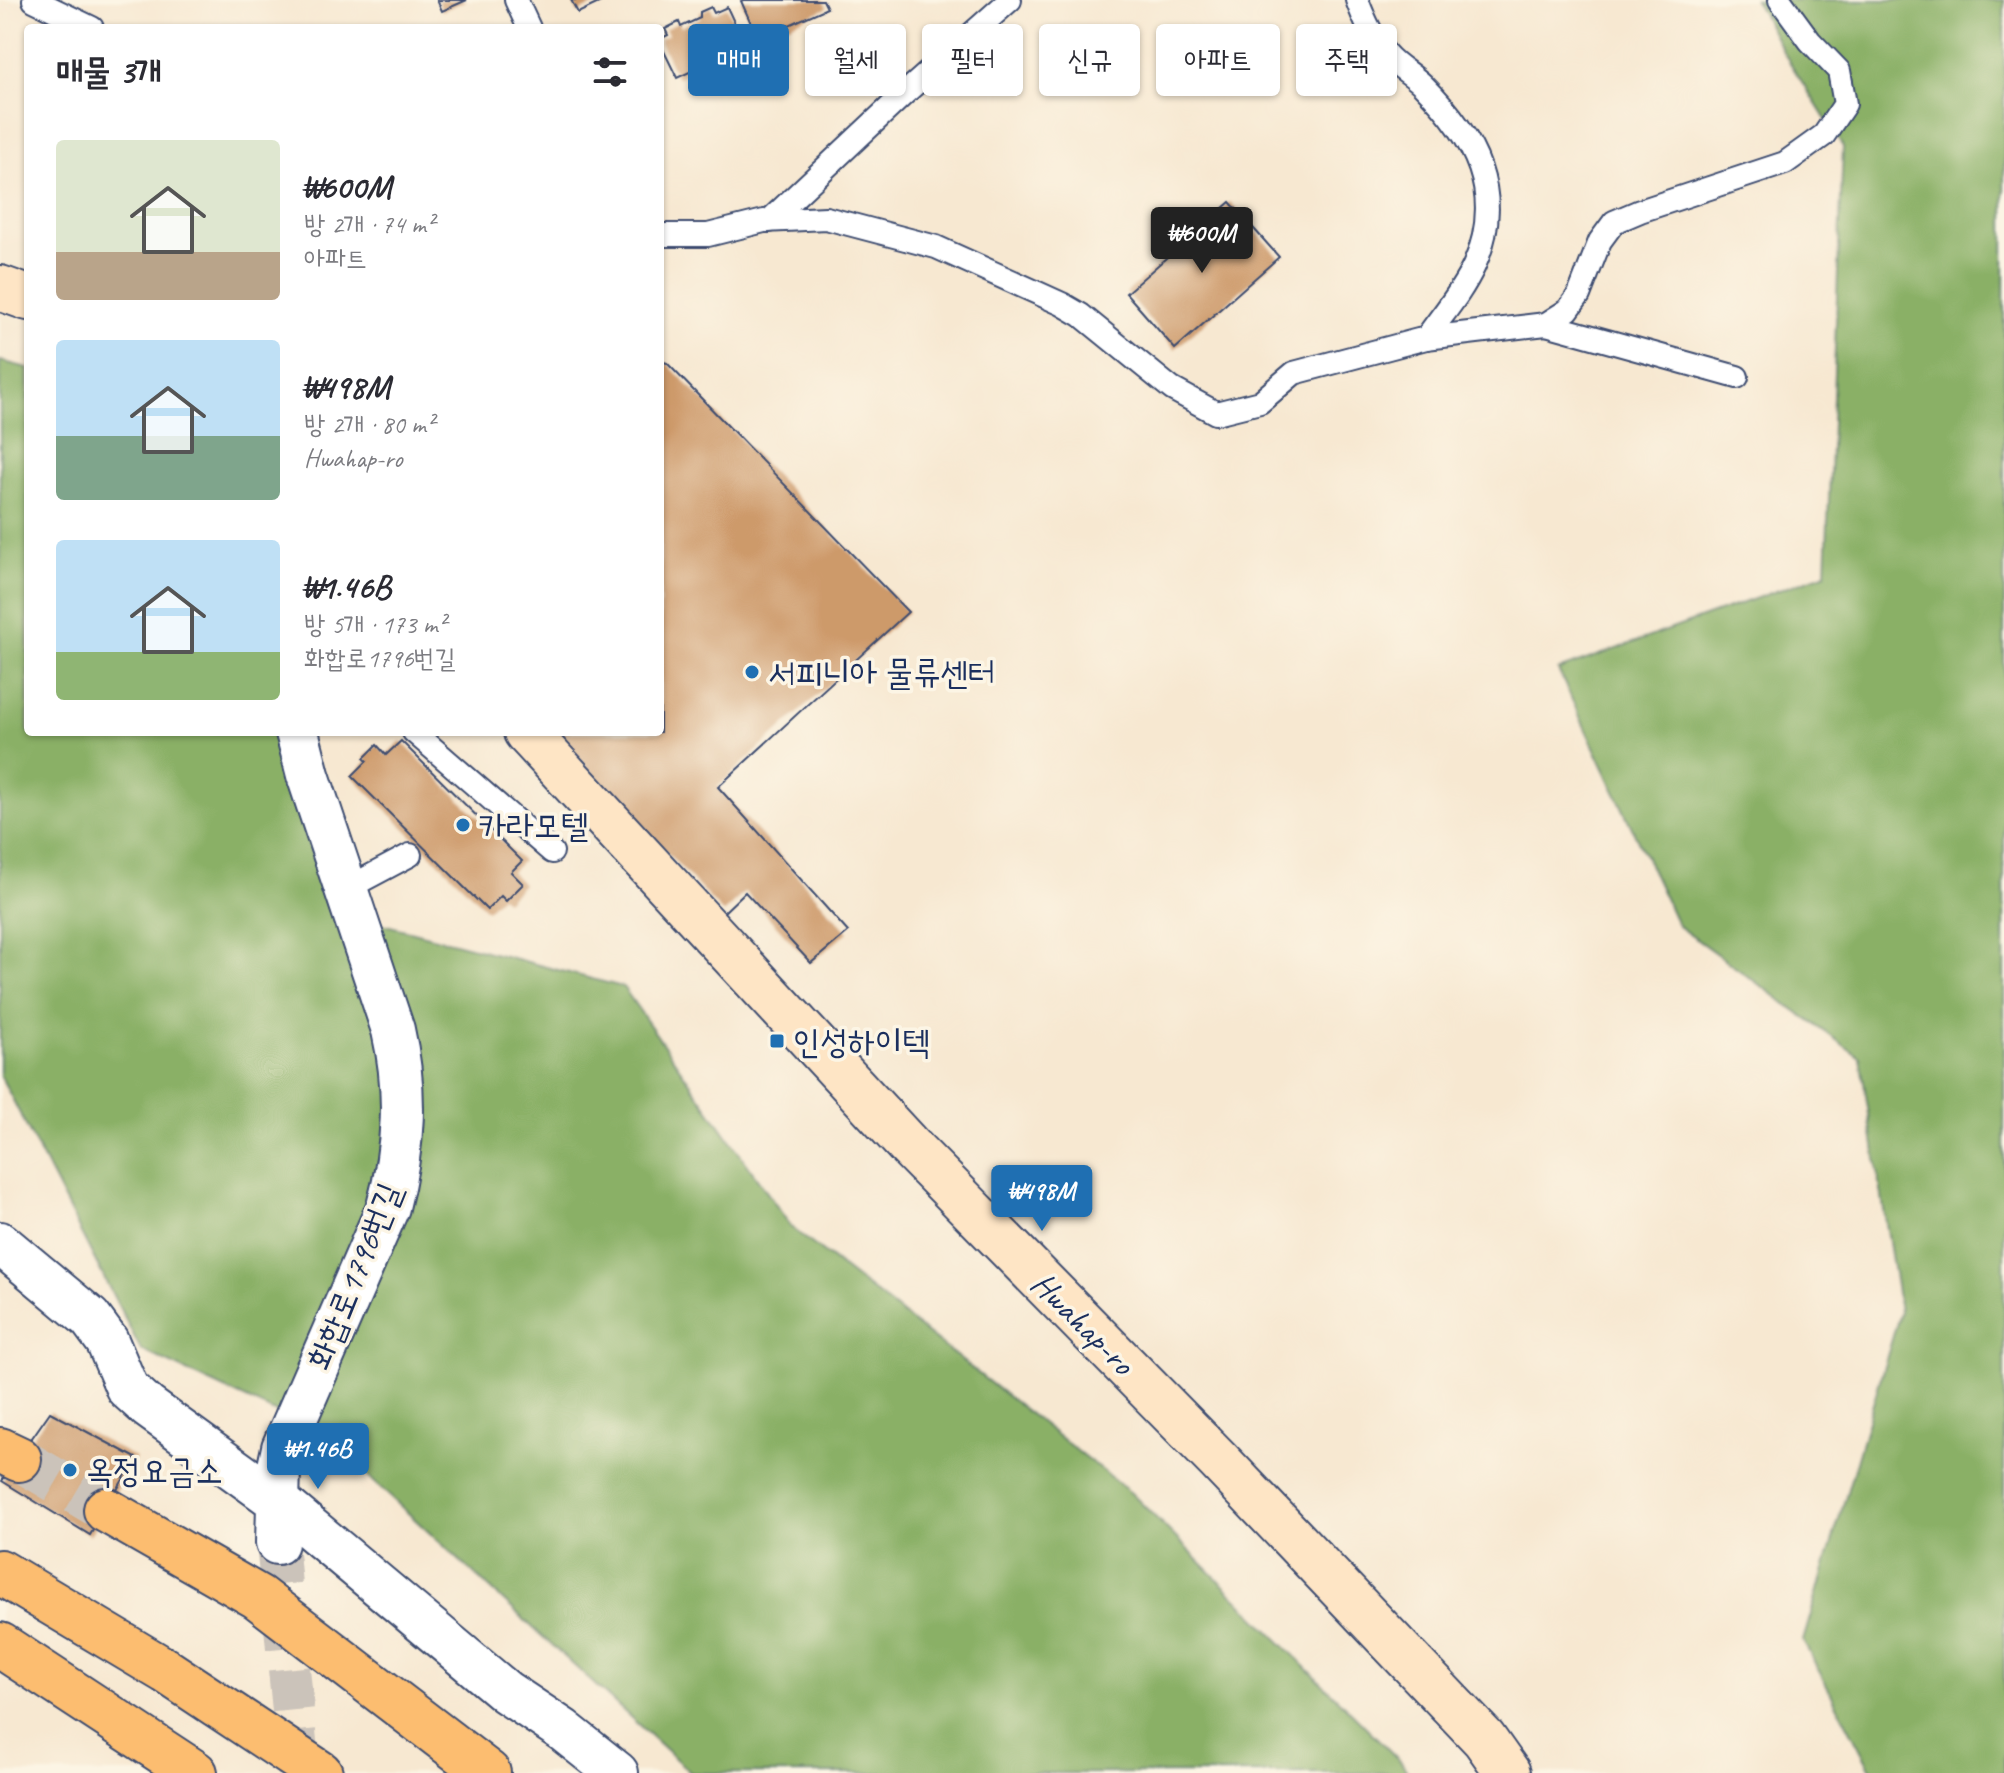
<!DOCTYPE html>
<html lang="ko">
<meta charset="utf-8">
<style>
body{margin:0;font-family:Caveat,"Poor Story",sans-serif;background:#f2f2f3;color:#2b2b33;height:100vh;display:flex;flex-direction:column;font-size:30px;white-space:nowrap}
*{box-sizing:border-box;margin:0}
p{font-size:26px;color:#7c7c81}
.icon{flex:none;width:44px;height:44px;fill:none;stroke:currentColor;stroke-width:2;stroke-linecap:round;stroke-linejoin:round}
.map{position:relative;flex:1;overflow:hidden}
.panel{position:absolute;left:24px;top:24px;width:640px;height:712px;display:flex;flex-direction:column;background:#fff;border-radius:8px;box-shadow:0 2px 6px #0004}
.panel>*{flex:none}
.banner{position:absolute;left:688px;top:24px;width:760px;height:72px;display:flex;gap:16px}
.price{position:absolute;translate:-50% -68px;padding:0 18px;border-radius:8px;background:#1f6fb2;color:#fff;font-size:26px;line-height:52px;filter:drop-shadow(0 2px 4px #0008)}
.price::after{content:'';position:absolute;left:50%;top:48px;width:24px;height:18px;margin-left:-12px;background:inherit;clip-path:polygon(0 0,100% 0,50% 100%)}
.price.active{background:#222;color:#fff}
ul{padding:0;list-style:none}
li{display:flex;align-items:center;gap:24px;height:200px;padding:0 32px}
li span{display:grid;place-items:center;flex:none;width:224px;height:160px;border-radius:8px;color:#555}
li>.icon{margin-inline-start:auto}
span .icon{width:96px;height:96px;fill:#fffc;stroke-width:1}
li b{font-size:34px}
h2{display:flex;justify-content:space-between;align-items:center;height:96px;padding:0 32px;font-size:34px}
.chip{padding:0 28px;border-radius:8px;background:#fff;box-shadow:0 2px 6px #0004;font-size:28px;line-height:72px}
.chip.active{background:#1f6fb2;color:#fff}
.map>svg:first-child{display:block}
</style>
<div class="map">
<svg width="2004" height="1773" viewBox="0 0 2004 1773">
<rect width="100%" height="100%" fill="#fcf5e5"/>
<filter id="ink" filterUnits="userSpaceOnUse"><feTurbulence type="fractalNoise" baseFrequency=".0125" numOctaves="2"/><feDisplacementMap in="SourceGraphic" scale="16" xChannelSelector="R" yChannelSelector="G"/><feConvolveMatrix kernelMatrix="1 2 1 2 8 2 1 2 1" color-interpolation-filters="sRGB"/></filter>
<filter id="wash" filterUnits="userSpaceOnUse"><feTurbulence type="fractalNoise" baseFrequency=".006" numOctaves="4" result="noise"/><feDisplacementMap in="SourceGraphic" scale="32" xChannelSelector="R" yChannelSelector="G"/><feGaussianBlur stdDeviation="1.8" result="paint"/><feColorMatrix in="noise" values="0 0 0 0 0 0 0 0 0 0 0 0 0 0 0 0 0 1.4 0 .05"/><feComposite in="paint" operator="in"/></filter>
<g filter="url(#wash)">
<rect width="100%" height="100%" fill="#f7e8d1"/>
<g fill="#8ab066" stroke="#527062" stroke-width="2">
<path d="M1755,0H2004V1773H1873L1803,1641L1900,1312L1860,1057L1678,926L1558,670L1826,573L1843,147L1782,50Z"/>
<path d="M0,361L28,368V732H274L329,910L623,987L792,1228L1131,1493L1401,1762L1408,1773H691L322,1434L141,1350L0,1075Z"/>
</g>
<g id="blocks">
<g fill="#cd9a6a">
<path d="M437,0H467L442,11Z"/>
<path d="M571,0H605L578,13Z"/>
<path d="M743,0H823L827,8L758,39L741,1Z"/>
<path d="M711,7L714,13L727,7L745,46L677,78L660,43V39L668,35L665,29L679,22L681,27L700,18V12Z"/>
<path d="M1230,202L1279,257L1175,349L1126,293Z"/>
<path d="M660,361L667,363L908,612L718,787L848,932L811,963L745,892L723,913L554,732H660Z"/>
<path d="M401,741L522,861L511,872L523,884L506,901L501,896L487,910L352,776L367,761L364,758L377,745L386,755Z"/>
<path d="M50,1412L136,1458L90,1535L2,1481Z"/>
</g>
</g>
</g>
<g filter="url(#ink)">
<use href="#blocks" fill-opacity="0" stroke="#3c4b6f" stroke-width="2"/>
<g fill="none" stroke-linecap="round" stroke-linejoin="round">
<path stroke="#cbc3ba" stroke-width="42" stroke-dasharray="42 21" stroke-linecap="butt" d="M277,1543L299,1773"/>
<path stroke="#cbc3ba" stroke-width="44" stroke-dasharray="44 22" stroke-linecap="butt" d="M19,1459L106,1510"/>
<g stroke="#3c4b6f" stroke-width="26">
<g id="lane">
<path d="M34,0L92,28"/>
<path d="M516,0L529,28"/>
<path d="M769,221L905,93L1010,0"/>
<path d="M660,235H708L764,221L826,218L936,247L1062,304L1081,315L1172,389L1216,413L1260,402L1294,373L1426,338C1442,315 1462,292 1474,266C1506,194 1475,137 1423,85C1412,74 1396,66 1386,54C1372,38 1364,19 1357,0"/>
<path d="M1546,324L1737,377"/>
<path d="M1426,338L1546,324L1568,310L1579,295L1600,241L1614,222L1640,211L1785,163L1824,135L1845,104L1839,71L1810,41L1780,0"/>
<path d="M414,732L552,852"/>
<path d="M346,889L410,855"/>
</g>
</g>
<g stroke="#3c4b6f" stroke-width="46">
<g id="street">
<path d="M0,1243L90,1318L107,1341L127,1388L148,1407L278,1501L506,1692L563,1730L617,1773"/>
<path d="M277,1543L279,1467L283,1448L388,1207C404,1147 407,1091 393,1030L308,775L297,732"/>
</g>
</g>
<g stroke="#3c4b6f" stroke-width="48">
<g id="secondary">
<path d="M0,288L28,298"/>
<path d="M526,732L909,1146L1218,1460L1484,1739L1508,1773"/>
</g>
</g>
<g stroke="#3c4b6f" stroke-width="48">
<g id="highway">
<path d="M0,1450L19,1459"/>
<path d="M106,1510L258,1597L488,1773"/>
<path d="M0,1572L166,1671L320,1773"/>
<path d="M0,1645L195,1773"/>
</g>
</g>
<use href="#lane" stroke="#fff" stroke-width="22"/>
<use href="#street" stroke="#fff" stroke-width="42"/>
<use href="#secondary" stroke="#fee5c5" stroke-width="44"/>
<use href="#highway" stroke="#fcbd6f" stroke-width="44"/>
</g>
</g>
<g fill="#1f6fb2" stroke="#fcf5e5" stroke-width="3">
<circle cx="752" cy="672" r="8"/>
<circle cx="463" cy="825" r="8"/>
<rect x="769" y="1033" width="16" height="16" rx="4"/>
<circle cx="70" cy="1470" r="8"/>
</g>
<g text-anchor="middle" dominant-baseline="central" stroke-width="7" stroke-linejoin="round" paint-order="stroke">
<g font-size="34" fill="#1b2f5e" stroke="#fcf5e5" text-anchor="start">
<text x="768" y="672">서피니아 물류센터</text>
<text x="479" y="825">카라모텔</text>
<text x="793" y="1041">인성하이텍</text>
<text x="86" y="1470">옥정요금소</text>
</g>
<g font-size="34" fill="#1b2f5e" stroke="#fcf5e5">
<text transform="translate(354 1276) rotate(-68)">화합로1796번길</text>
<text transform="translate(1083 1323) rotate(45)">Hwahap-ro</text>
</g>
</g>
</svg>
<b class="price active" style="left:1202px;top:275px">₩600M</b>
<b class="price" style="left:1042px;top:1233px">₩498M</b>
<b class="price" style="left:318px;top:1491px">₩1.46B</b>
<div class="banner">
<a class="chip active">매매</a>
<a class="chip">월세</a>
<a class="chip">필터</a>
<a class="chip">신규</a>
<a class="chip">아파트</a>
<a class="chip">주택</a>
</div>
<section class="panel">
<h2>매물 3개<svg class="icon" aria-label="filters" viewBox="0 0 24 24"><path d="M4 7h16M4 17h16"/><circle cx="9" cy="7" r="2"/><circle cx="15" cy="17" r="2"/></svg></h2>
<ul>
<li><span style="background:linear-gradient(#dfe7d0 70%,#b9a48a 0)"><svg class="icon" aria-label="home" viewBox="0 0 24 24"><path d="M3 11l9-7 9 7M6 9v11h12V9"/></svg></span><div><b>₩600M</b><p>방 2개 · 74 m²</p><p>아파트</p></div></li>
<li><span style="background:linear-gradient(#bfe0f5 60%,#7fa58c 0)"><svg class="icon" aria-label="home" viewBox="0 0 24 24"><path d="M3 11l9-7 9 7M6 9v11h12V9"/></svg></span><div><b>₩498M</b><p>방 2개 · 80 m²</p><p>Hwahap-ro</p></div></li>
<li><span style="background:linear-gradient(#bfe0f5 70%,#8fb573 0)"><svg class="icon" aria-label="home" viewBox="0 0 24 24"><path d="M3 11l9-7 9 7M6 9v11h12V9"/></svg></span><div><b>₩1.46B</b><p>방 5개 · 173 m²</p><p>화합로1796번길</p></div></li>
</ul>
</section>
</div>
